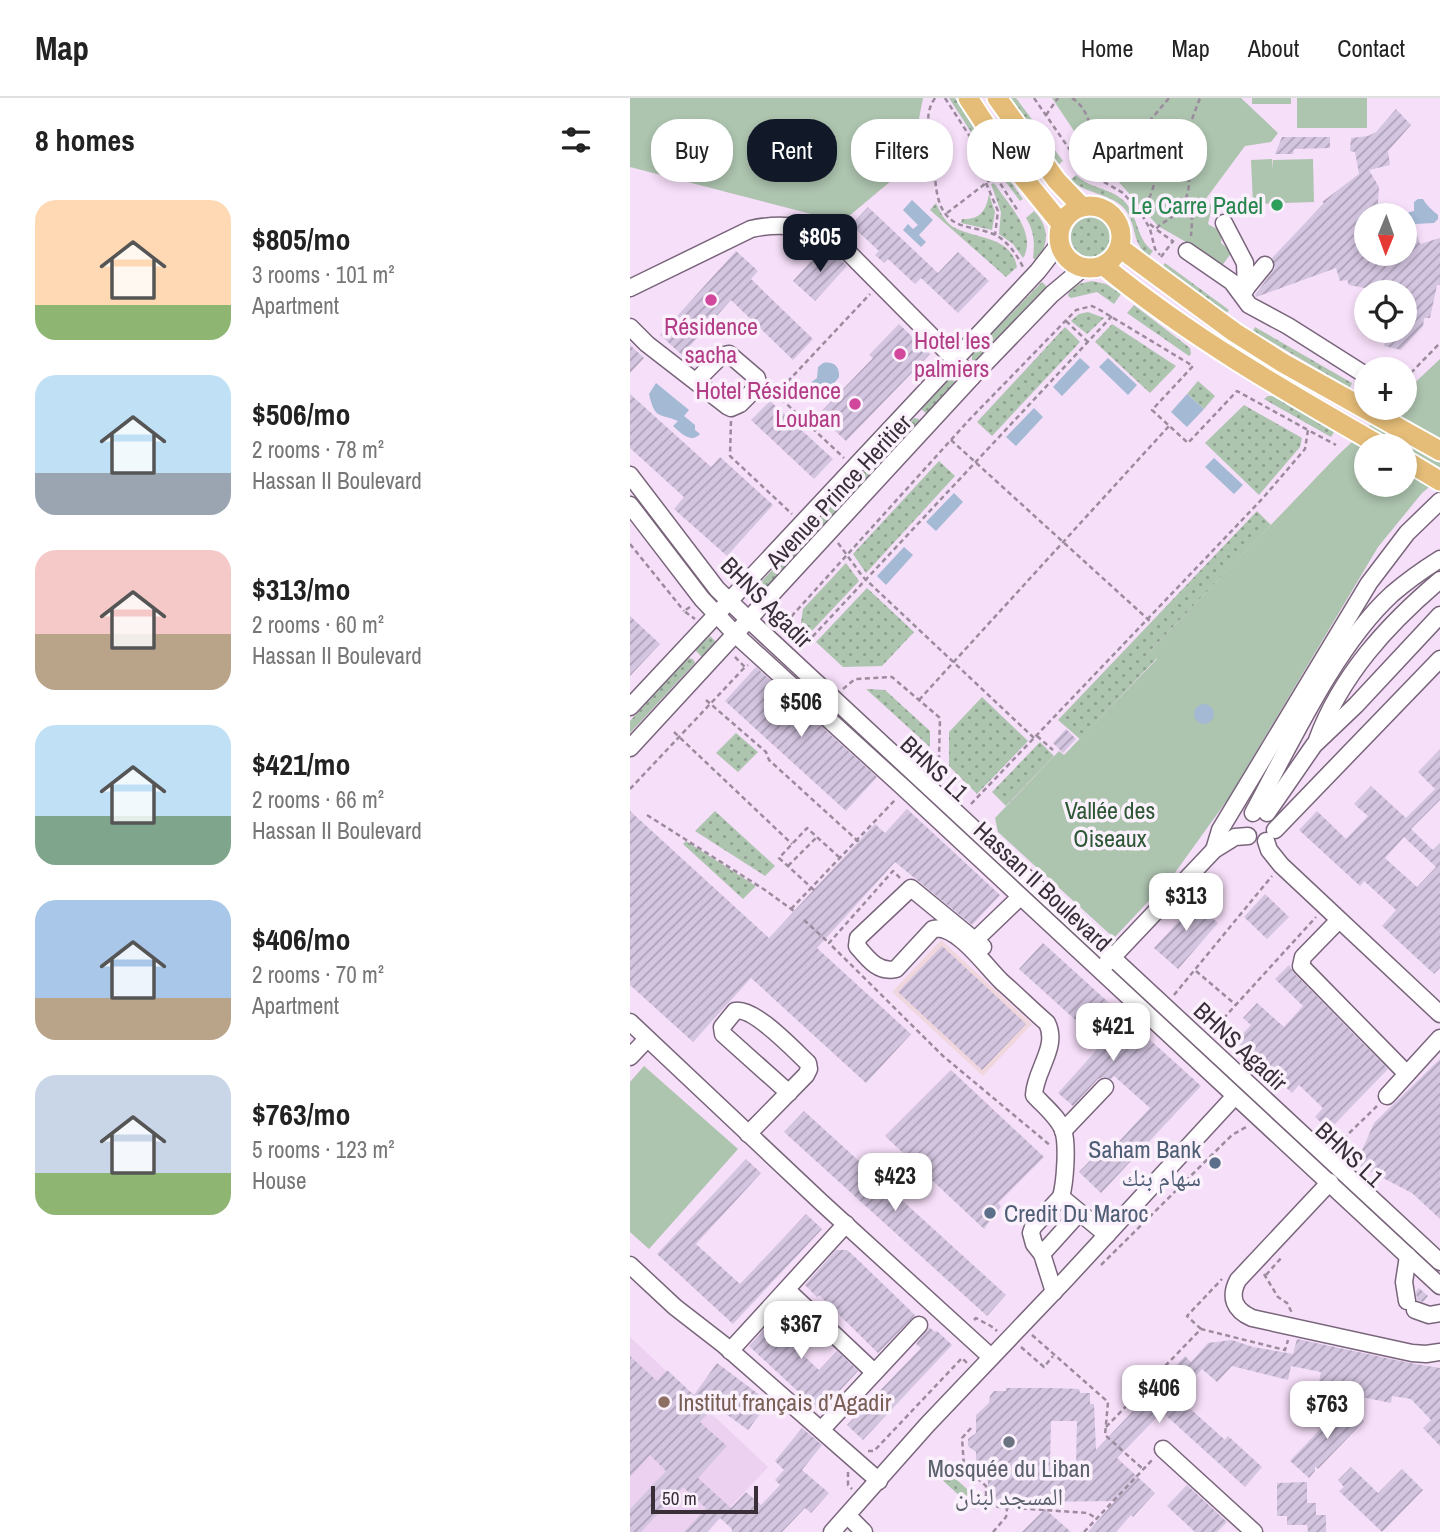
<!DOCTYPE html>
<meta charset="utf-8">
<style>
body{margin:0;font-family:"Archivo Narrow","Noto Naskh Arabic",sans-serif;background:#f2f2f2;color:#222;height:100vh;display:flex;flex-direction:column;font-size:26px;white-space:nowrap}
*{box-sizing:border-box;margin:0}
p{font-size:23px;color:#767676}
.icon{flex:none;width:38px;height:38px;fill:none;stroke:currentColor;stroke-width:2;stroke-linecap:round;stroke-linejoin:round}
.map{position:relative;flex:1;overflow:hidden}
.sheet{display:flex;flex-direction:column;background:#fff;width:630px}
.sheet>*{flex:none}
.guide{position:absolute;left:21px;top:21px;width:665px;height:63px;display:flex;gap:14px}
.needle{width:46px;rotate:181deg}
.fabs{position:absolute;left:724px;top:105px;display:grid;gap:14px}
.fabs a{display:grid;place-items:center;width:63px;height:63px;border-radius:50%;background:#fff;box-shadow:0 4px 10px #0003;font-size:35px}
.scale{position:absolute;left:21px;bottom:18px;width:107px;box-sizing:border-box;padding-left:7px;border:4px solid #382f39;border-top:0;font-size:19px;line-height:24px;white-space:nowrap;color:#382f39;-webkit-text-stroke:5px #fbf1fc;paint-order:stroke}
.price{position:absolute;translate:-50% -60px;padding:0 16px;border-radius:14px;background:#fff;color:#222;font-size:23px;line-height:46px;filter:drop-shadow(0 2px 4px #0008)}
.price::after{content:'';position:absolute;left:50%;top:42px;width:21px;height:16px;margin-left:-10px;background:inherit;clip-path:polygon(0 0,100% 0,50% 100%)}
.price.on{background:#111827;color:#fff}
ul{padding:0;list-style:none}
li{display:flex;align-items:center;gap:21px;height:175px;padding:0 35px}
li span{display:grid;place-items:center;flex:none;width:196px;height:140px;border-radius:21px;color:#555}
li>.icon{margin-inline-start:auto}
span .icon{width:84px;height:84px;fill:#fffc;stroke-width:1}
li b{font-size:30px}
h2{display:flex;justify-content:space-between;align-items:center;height:84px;padding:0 35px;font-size:30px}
.chip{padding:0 24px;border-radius:28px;background:#fff;box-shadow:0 4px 10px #0003;font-size:24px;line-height:63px}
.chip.on{background:#111827;color:#fff}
header{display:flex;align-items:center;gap:42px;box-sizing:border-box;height:98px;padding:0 35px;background:#fff;border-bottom:2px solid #e0e0e0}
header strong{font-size:33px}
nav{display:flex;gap:38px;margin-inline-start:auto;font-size:24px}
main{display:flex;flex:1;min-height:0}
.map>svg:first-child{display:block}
</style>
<header>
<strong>Map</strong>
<nav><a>Home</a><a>Map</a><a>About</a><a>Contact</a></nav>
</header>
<main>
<section class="sheet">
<h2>8 homes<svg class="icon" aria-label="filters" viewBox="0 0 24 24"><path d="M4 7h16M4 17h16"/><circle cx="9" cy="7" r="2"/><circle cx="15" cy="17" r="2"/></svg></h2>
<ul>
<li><span style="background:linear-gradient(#ffd9b3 75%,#8fb573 0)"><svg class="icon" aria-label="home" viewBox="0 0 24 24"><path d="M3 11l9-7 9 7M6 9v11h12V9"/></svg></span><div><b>$805/mo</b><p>3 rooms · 101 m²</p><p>Apartment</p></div></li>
<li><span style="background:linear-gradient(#bfe0f5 70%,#9aa5b1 0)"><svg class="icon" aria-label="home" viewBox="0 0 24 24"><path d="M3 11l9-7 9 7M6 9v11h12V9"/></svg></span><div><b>$506/mo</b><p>2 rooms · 78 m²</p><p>Hassan II Boulevard</p></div></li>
<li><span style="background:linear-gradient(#f6c9c9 60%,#b9a48a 0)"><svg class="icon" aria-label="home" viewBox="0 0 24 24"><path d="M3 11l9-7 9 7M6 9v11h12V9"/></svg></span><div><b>$313/mo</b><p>2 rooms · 60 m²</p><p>Hassan II Boulevard</p></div></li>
<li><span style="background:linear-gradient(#bfe0f5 65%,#7fa58c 0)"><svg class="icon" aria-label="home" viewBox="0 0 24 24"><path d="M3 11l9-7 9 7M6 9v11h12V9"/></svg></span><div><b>$421/mo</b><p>2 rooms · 66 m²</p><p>Hassan II Boulevard</p></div></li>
<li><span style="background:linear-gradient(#a9c7e8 70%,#b9a48a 0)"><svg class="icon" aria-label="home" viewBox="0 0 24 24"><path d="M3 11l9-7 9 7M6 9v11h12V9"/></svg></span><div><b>$406/mo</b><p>2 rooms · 70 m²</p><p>Apartment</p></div></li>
<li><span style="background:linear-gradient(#c9d6e8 70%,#8fb573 0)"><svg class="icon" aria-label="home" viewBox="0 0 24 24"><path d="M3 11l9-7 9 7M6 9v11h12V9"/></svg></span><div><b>$763/mo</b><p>5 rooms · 123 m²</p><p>House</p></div></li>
</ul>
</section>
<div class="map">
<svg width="810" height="1434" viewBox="0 0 810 1434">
<defs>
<pattern id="grass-dots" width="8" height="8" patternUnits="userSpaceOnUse" patternTransform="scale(1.75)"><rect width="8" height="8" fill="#adc4af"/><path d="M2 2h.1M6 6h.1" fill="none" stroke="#8ea08f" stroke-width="1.8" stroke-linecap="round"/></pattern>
<pattern id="building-hatch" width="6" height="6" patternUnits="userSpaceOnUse" patternTransform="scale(1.75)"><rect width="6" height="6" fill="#d4c5e1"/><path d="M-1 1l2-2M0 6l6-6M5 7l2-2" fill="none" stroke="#ada0b7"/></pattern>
</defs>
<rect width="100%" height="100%" fill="#f6dff9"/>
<path fill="#f0d6dd" d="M311,842L402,926L353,978L262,894Z"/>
<path fill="#ecd1f0" d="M0,1239L138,1369L77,1434H0Z"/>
<g fill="url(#grass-dots)">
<path d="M319,0H325L361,57L393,101L390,103L357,59Z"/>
<path d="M380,0H386L433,63L428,67Z"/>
<path d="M446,77C460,91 482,90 495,104C509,120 506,141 523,153L519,158C500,144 508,126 494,110C479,95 456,96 440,82Z"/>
<path d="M364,85C377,105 408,135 393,160L383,146L369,136L371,114L361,86Z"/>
<path d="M359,96L365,114L362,132L331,125L332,121C351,122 356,112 359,96Z"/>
<path d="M306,105C311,116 316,126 327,131C349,141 381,139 387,169L376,179L300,112Z"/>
<path d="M404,113C419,128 420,147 406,162L403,160C405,144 404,133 396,120Z"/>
<circle cx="461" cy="139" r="20"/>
<path d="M535,165L599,212L597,215L533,168Z"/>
<path d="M462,183L476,186L491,196L484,206L467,194L441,200L438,198L439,194L449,186Z"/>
<path d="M412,184L418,190L348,263L342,262V256Z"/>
<path d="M504,207L560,250L561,256L559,258L497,215Z"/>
<path d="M458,214L474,220L457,236L441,223L449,216Z"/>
<path d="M482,226L546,268L520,295L465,244Z"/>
<path d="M435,229L450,244L362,338L347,324Z"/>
<path d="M625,229L722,285L720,290L623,233Z"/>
<path d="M320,280L324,282L325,286L298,317L291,311Z"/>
<path d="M568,283L585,298L574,311L557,296Z"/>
<path d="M638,298H643L704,334L701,339L634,301Z"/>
<path d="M614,307L672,340L670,349L629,397L575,345Z"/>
<path d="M284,320L289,321V327L122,505L116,500Z"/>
<path d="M309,363L325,378L236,475L223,456Z"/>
<path d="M627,413L641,427L520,553L527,560L450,641L428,622Z"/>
<path d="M216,465L229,483L179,536L171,525L173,511Z"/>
<path d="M237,490L284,534L252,568L213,569L186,544Z"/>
<path d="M80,538L86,544L72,559L65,552Z"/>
<path d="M58,560L63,561L65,565L0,635V623Z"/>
<path d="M236,591L255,592L300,633V649Z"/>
<path d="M352,599L398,643L347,696L319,668V634Z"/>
<path d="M106,635L128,654L108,674L86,655Z"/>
<path d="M410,644L424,658L376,708L362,694Z"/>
<path d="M85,713L145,768L135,778L65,733Z"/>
<path d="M56,743L126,788L113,801L53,746Z"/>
<path d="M307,1364L347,1400L345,1412L309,1379L311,1374Z"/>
</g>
<g fill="#adc4af" fill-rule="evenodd">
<path d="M0,0H293L286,36L274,72L212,124L0,69Z"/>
<path d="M422,0H611L648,35L641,44L615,48L575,102L582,108L578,126L592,134L591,145L602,154L591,169L556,144L528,128L446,36Z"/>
<rect x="622" y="0" width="39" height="6"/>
<rect x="667" y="0" width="70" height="30"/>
<path d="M642,61L643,71V62L683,61L684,104L623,106L621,62Z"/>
<path d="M810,261V380L792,395L748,449L598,701L544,776L484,840L368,734L365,720L429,653L434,657L527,561L520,553L706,359L758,310H775V294ZM737,348H775V387H737Z"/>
<path d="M14,968L108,1051L19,1151L0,1134V984Z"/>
</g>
<g fill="#a3b9d4">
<path d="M788,101H793C797,108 802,112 808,117V121L804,125L785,126L779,132H775V117H768L784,113V104Z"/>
<path d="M282,102L303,122L289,137L296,144L291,149L273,132L278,126L283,131L288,127L273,112Z"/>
<path d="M450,260L460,269L432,298L423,289Z"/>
<path d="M478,260L507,287L498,297L469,269Z"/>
<path d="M193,265C203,263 210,268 209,279L202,288H194L192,293H182L180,285L187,280L188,269Z"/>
<path d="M26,285L59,312L54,318L65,327V332L70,336C61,346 51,335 43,328L48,323C29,315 25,322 19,296Z"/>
<path d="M557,296L574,311L557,329L541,314Z"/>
<path d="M404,310L413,319L386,348L376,339Z"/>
<path d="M584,360L613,387L604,396L575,369Z"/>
<path d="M324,395L333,404L306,433L296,424Z"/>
<path d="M274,449L283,457L256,487L247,478Z"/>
<circle cx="574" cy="616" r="10"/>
</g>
<g fill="url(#building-hatch)" fill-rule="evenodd">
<path d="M766,11L781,27L758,53L760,67L739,72L749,89L748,105H761L764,117H737V156H775V136L786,134L790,146L810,140V187H807L800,220H794L793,228L771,252L754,248L757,233H775V194H735V190L719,187L717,182L710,183L706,170L626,199L625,197L645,170L642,160L694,105L692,104L729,76L725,54L720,53L721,40L738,38L746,34Z"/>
<path d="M652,39H700V50L664,51L663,56H645Z"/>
<path d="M238,109L308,175L328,154L359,183L328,215L291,180L285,186L258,161L254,165L245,157L249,153L221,127Z"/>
<path d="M193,150L207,158L217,168L185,203L163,183Z"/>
<path d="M106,153L128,173L121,181L183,241L163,262L101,202L52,257L30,237Z"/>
<path d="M269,226L300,256L216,343L188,317L243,260L239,257Z"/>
<path d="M0,247L14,260L0,275Z"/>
<path d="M0,296L81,369L90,359L143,407L97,458L44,411L54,399L0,350Z"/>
<path d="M140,303L203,361L184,381L121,322Z"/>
<path d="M0,518L30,546L0,578Z"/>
<path d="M126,569L247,679L216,713L95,603Z"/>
<path d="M436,631L446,641L433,655L423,645Z"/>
<path d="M810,651V702L781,731L803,752L810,745V870L804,876L752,828L766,812L734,783L730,788L669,732L687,713L716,741L738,718L724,706L741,688L776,720L805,691L788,674ZM774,739L806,769L787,789L755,760Z"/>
<path d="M277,711L370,797L342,827L265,764L187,850L281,936L236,985L121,880L63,944L0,887V713L139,840L245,726L255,735Z"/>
<path d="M635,796L659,819L637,841L614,819Z"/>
<path d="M557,798L588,825L548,871L524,850L550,822L543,815Z"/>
<path d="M413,845L571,988L471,1095L449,1074L477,1045L483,1050L520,1010L484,978L481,981L473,979L468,981L443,1008L428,995L472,946L389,871Z"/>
<path d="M312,848L396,926L352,972L268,894Z"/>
<path d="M659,867L664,875L758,971L699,1032L685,1019L693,1010L669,987L662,995L606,943L621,927L613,920L627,905L654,929L673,908L645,881Z"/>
<path d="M810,961V1121L782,1095L726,1066L744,1025Z"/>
<path d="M321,972L414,1059L368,1105L371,1108L354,1131L255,1038Z"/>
<path d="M174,1013L376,1197L357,1218L154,1034Z"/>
<path d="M116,1061L131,1075L66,1146L110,1186L176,1116L192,1131L103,1226L27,1156Z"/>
<path d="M206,1152H217L225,1159L285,1217L248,1255L189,1197L187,1199L175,1187Z"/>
<path d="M789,1190L798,1198L793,1204L787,1202L786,1193Z"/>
<path d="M157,1207L177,1226L160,1245L189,1272L207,1253L228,1273L190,1314L119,1248Z"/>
<path d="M299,1229L305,1234L307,1233L322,1247L233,1342L217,1327L291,1250L286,1246Z"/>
<path d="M667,1241L780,1265L810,1270V1348L793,1330L801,1322L781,1301L762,1298L761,1305L688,1290L691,1274L661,1268L658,1282L602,1268L587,1284L572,1271L546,1298L595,1342L598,1338L632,1369L615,1389L532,1314L487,1360L525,1395L503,1419L501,1417L486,1434H458L485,1403L400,1404L358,1401V1383L346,1371V1354L338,1348V1341L346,1335V1317L359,1305L360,1298L364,1293H376V1290H421L449,1291L450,1295H460V1306H464L466,1352L555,1258L561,1264L578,1245L602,1242L623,1249L663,1256ZM421,1323H447L446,1368L420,1367Z"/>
<path d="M0,1258L27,1283L37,1272L64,1297L87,1265L139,1304L118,1332L85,1308L70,1324L97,1348L68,1380L101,1410L116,1394L131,1407L150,1387L145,1382L154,1372L145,1363L172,1330L192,1347L172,1372L199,1395L181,1415L175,1410L152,1434H102V1431L90,1420L77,1434H54L76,1410L53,1389L11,1434H0V1411L36,1373L20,1357L0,1379Z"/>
<path d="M715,1305L734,1323L688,1371L685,1368V1373L679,1380L660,1363Z"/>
<path d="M721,1369L748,1395L772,1371L793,1392L752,1434L709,1393L714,1389L708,1382Z"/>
<path d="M677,1384V1405H686V1417H696V1434H678L677,1427H657V1418H647V1385Z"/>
<path d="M557,1387L597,1424L587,1434H565L537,1408Z"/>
<path d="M415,1411L441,1434H392Z"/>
</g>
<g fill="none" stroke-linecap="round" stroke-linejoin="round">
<g stroke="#79657b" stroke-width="19">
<g id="minor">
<path d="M594,125L615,165L616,191"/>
<path d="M557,153L602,184L619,207L658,228L737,278"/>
<path d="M0,190L121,131C157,123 184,129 214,150L342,279"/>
<path d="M613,194L635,167"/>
<path d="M0,229L17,246L97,308L101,310L110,306L128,288L127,280L99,256L91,258L66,283"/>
<path d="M0,377L87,491L119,522L810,1164"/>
<path d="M0,407L72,501L106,537L275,691L810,1188"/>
<path d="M0,609L408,173L429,146"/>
<path d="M687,642C711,577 758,526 810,482"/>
<path d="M0,650L342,279L422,196L453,170"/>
<path d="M623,715C660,647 705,548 762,496C777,483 794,471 810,461"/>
<path d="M637,715L684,647L726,607L810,517"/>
<path d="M645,732L810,561"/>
<path d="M636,743L639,752L651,767L810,916"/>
<path d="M584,752L590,732L739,485L777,435L810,403"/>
<path d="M709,822L673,859L671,868L777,976"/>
<path d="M339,848L390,799"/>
<path d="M353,849L281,790L228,840L227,848C238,861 248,875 266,871L303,831C327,826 356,869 372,884C387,897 402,912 417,925C429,949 405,972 404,997C414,1008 428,1019 433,1032C438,1046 435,1085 431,1099L477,1137"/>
<path d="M476,866L584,752L605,739L618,738"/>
<path d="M0,924L191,1104L361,1259"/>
<path d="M0,959L17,941"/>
<path d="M757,998L810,940"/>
<path d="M433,1033L475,989"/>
<path d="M118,1036L176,977L179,971L178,965C164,952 123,908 105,913L92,929L93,936L159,995"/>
<path d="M700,1084L608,1182C599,1199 604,1212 622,1220L782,1255L796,1256L810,1254"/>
<path d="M412,1156L449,1115"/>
<path d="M0,1167L45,1209L94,1247L249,1383"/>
<path d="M157,1192L244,1274"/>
<path d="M424,1194L412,1156L404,1146L401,1135L403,1129L431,1099"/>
<path d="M777,1203L774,1184L778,1158"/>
<path d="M785,1212L799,1217L810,1215"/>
<path d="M100,1253L216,1126"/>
<path d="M191,1332L289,1227"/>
<path d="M533,1351L624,1434"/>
<path d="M218,1418L234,1434"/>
<path d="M202,1434L297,1327L436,1181L605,998"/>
</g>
</g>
<g stroke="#fff" stroke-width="23">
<g id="major">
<path d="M338,0L378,61L431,126"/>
<path d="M367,0L427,83L452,109"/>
<circle cx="460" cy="139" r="31"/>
<path d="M490,150L604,234L653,265L810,353"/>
<path d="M474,168C559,238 655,293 751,348"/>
<path d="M775,362L810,383"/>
</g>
</g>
<g stroke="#9b8b9d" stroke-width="2.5" stroke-dasharray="5 3.5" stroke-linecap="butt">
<path d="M305,0C294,16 299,29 303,47C306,67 303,87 310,106C321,135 348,126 369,139C380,147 387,157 393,169"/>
<path d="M315,0L388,113"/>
<path d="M404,0L449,65L462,77L493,95L511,115L520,131L525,151L530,157"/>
<path d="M442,0C460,12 458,28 467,45C483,57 530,63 523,90C521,98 515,107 511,115"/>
<path d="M416,17L428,0"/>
<path d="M559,29L570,0"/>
<path d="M515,68L529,53L551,41"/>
<path d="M470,82L539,0"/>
<path d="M356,85L368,113L365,137"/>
<path d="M556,101C564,113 562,124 561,138"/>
<path d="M317,115L364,79"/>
<path d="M520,126L526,131C531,125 539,122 544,117C567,96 557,72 557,46L551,41L554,31L559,29L565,31L568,39L563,45L557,46"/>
<path d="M527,132L544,144"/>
<path d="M531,159L543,143"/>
<path d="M436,223L458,244"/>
<path d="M775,281L810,245"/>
<path d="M145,295L214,360"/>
<path d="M146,296L240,196"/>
<path d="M101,323L100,358L162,416"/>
<path d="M321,342L521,524"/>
<path d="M208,445L233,479L404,640"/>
<path d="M0,446L54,513"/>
<path d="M60,509L54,513L65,521"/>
<path d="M150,531L339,322L446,212L462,208L470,212L563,268L522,312L558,345L607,293L678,332"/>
<path d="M171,551L482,218"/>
<path d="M105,559L115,569L118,567"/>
<path d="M213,591L225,581L262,579L310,620L309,659L301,669"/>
<path d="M76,602L136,654L139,662L229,744"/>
<path d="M289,602L539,328"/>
<path d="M44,634L162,746"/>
<path d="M407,638L423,652"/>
<path d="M0,691L115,569"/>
<path d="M341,706L633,400L675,351L678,332L706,347"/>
<path d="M17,717L135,792L164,813"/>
<path d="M158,768L187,739"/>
<path d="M270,780L263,773L199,845L313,958L421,1048"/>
<path d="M184,792L149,760L177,730L210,760"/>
<path d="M161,811L265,702"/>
<path d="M174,822L199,845"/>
<path d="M566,873L606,907"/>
<path d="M544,897L642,778"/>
<path d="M582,933L686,819"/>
<path d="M707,1047L747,1008"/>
<path d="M471,1167L602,1037L616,1029"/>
<path d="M634,1176L648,1199L657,1205L662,1215"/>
<path d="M636,1177L652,1159"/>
<path d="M344,1222L346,1220C354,1225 361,1227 367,1233"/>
<path d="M571,1231L557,1218L592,1181"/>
<path d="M402,1237L478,1304L475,1337L514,1372"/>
<path d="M391,1249L414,1269L423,1258"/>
<path d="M476,1329L571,1231L655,1252L658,1242"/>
<path d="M341,1330L332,1340L334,1369L356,1388V1408L458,1415L467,1421"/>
<path d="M238,1353H244L332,1260L337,1265"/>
<path d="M218,1374V1387L222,1391"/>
<path d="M363,1434L376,1419L377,1411"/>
<path d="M454,1434L523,1361"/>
</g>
<use href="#minor" stroke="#fff" stroke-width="16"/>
<use href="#major" stroke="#e5bd78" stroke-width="19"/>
</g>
<circle fill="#2e9e5b" stroke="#fbf1fc" stroke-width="2.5" cx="647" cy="107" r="7"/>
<g fill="#d1479c" stroke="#fbf1fc" stroke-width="2.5">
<circle cx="81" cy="202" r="7"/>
<circle cx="270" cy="256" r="7"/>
<circle cx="225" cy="306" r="7"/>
</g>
<g fill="#5c6f8a" stroke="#fbf1fc" stroke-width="2.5">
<circle cx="585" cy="1065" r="7"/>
<circle cx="360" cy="1115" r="7"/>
</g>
<circle fill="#8d6e63" stroke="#fbf1fc" stroke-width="2.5" cx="34" cy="1304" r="7"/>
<circle fill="#6b7280" stroke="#fbf1fc" stroke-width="2.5" cx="379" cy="1344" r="7"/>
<g text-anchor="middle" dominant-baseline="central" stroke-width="7" stroke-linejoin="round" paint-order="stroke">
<g font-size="24" fill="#27864d" stroke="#fbf1fc" text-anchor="end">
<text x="633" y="107">Le Carre Padel</text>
</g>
<g font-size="24" fill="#b23c85" stroke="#fbf1fc">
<text x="81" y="228">Résidence<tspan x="81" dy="28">sacha</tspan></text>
<text x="284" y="242" text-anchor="start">Hotel les<tspan x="284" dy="28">palmiers</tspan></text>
<text x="211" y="292" text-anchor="end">Hotel Résidence<tspan x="211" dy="28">Louban</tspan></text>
</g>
<g font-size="24" fill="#382f39" stroke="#fbf1fc">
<text transform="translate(208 393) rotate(-47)">Avenue Prince Heritier</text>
<text transform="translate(137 504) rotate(45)">BHNS Agadir</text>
<text transform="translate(305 670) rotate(43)">BHNS L1</text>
<text transform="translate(413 788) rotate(43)">Hassan II Boulevard</text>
<text transform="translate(611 948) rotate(43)">BHNS Agadir</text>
<text transform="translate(720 1056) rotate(43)">BHNS L1</text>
</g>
<g font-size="24" fill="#2e5835" stroke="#fbf1fc">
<text x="480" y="712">Vallée des<tspan x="480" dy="28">Oiseaux</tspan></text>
</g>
<g font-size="24" fill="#4e5e75" stroke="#fbf1fc" text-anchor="end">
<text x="571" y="1051">Saham Bank<tspan x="571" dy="28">سهام بنك</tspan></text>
<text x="374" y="1115" text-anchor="start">Credit Du Maroc</text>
</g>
<g font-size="24" fill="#785e54" stroke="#fbf1fc" text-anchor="start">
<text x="48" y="1304">Institut français d’Agadir</text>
</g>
<g font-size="24" fill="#5b616d" stroke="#fbf1fc">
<text x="379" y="1370">Mosquée du Liban<tspan x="379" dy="28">المسجد لبنان</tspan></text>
</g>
</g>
</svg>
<div class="fabs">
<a><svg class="needle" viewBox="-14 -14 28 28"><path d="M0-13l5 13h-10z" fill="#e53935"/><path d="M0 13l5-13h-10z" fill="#767676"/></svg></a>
<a><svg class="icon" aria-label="locate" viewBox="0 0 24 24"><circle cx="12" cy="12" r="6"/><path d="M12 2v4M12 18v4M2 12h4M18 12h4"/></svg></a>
<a>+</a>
<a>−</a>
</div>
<div class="scale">50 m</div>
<b class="price on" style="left:190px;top:176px">$805</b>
<b class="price" style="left:171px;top:641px">$506</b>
<b class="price" style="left:556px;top:835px">$313</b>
<b class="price" style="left:483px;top:965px">$421</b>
<b class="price" style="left:265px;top:1115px">$423</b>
<b class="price" style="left:171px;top:1263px">$367</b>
<b class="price" style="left:529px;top:1327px">$406</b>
<b class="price" style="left:697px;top:1343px">$763</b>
<div class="guide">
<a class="chip">Buy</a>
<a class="chip on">Rent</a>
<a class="chip">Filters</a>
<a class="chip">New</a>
<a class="chip">Apartment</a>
</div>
</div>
</main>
